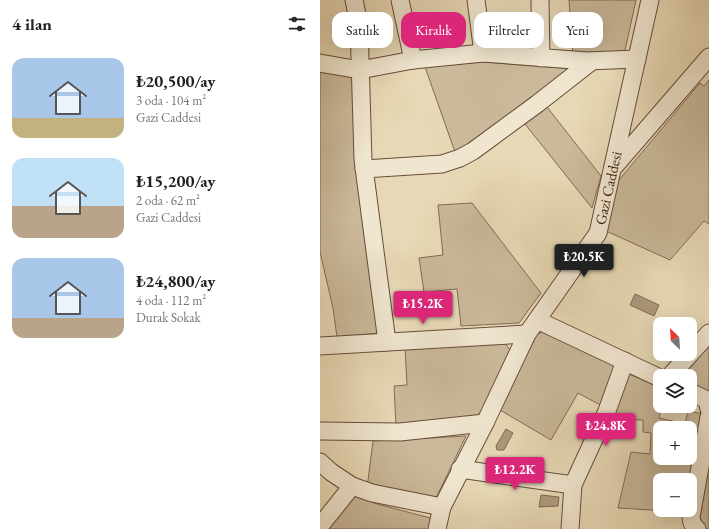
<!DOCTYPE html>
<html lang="tr">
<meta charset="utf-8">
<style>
body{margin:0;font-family:"EB Garamond",serif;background:#f6f6f6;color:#202124;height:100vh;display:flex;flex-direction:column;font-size:15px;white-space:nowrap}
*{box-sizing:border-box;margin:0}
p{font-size:13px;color:#757577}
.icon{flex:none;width:22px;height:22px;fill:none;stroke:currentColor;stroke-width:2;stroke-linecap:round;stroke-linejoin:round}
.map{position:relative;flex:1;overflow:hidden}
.side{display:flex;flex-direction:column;background:#fff;width:320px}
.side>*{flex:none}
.banner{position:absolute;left:12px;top:12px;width:317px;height:36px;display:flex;gap:8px}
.needle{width:26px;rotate:335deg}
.buttons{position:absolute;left:333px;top:317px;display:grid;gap:8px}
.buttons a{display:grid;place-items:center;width:44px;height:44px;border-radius:8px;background:#fff;box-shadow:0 4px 16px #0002;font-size:20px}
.price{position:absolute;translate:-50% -34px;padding:0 9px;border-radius:4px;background:#db2777;color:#fff;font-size:13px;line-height:26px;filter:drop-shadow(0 1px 2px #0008)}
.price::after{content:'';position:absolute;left:50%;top:24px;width:12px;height:9px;margin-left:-6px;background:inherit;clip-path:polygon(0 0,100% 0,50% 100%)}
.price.active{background:#222;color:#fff}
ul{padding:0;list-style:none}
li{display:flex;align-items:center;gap:12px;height:100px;padding:0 12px}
li span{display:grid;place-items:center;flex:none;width:112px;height:80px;border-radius:12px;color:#555}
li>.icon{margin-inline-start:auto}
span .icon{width:48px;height:48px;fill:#fffc;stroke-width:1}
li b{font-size:17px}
h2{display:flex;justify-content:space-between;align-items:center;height:48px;padding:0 12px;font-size:17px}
.pill{padding:0 14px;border-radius:12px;background:#fff;box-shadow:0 4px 16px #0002;font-size:14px;line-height:36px}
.pill.active{background:#db2777;color:#fff}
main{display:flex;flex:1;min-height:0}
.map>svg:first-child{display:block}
</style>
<main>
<section class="side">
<h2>4 ilan<svg class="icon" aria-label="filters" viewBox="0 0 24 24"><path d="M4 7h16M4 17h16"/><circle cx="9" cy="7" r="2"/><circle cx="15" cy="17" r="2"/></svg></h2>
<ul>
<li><span style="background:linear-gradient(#a9c7e8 75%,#c2b280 0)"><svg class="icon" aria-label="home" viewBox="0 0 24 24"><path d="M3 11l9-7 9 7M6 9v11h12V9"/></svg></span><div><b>₺20,500/ay</b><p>3 oda · 104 m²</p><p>Gazi Caddesi</p></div></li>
<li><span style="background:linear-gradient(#bfe0f5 60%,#b9a48a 0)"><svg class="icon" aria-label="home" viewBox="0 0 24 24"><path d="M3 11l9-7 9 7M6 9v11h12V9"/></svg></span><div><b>₺15,200/ay</b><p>2 oda · 62 m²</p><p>Gazi Caddesi</p></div></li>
<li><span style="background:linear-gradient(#a9c7e8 75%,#b9a48a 0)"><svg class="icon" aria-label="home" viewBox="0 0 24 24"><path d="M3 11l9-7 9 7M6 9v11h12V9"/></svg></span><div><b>₺24,800/ay</b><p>4 oda · 112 m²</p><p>Durak Sokak</p></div></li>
</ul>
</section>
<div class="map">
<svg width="389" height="529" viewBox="0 0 389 529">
<rect width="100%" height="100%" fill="#e8d9b6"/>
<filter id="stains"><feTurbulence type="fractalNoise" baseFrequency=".005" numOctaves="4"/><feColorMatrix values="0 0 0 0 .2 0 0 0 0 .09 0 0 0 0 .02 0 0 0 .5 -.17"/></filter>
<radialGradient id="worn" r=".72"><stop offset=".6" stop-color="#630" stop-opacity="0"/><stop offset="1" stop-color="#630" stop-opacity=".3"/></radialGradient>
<g fill="#cab99a" stroke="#826b56" fill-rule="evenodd">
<path d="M249,0H316L304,55L253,56Z"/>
<path d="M162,62L255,69L149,146L135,152L105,67Z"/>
<path d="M0,72L34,75L59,333L17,337L13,308L0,252Z"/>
<path d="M389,80V224L384,221L350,260L286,231L294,186L380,83L384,86Z"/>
<path d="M227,107L281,176L272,208L205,124Z"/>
<path d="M152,203L221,293L199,323L141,326L137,289L104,292L99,258L123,255L118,205Z"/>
<path d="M226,331L299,368L282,406L258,393L231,440L180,410L217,334Z"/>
<path d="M182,339L190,350L162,411L154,418L76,426L74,386L87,385L85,347Z"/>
<path d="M389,340V393L370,388V376H357Z"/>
<path d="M309,374L340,388V406H342L339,418L365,424L368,411L384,414L370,480H340V510H367L366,512L298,508L311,452L330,454L331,433L323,432V420L288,419ZM340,428H370V458H340Z"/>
<path d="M146,436L115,500L47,488L53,441Z"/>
<path d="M386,469L389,471V529H382L376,525Z"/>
<path d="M31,494L57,504L114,519L112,529H3Z"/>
</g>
<g fill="#ad997e" stroke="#7f6752">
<path d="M315,294L339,305L334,316L310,305Z"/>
<path d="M186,429L193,433L184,450H177L176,446Z"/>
<path d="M221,495L239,497L238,506L219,507Z"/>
</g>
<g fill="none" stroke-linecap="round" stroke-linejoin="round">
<g stroke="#664c3a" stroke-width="19">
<g id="minor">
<path d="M34,0L39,24L43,160L67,342"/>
<path d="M80,0L93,60"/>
<path d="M156,0L163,53"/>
<path d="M220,0L221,58"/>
<path d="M0,63L40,70L93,60L163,53L267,61L317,59"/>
<path d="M293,168L389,57"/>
<path d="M44,169L122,164L140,158L153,151L217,104L272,61"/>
<path d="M217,320L340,378"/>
<path d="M0,346L207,334"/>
<path d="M370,354L389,333"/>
<path d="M350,376L370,354"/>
<path d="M370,392L387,400L389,409"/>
<path d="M0,431L80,432L165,423"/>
<path d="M0,462L11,472L32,486L52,493L122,507"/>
<path d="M140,469L253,485"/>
<path d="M0,526L32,486"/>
<path d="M117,529L122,507L165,423L207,334L278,233L330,0"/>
<path d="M250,529L253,485L287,411L305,361"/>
<path d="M377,529C373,526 371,523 371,517L389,417"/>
</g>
</g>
<use href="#minor" stroke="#f0e6d0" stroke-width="17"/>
</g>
<g text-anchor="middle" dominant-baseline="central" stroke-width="3" stroke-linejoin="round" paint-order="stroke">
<g font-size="15" fill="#3a1d11" stroke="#f0e6d0">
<text transform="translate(288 188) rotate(-77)">Gazi Caddesi</text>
</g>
</g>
<rect width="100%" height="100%" filter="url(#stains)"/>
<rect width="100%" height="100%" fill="url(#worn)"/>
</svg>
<div class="buttons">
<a><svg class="needle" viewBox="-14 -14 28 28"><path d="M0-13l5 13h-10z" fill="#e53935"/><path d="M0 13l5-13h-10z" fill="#757577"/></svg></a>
<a><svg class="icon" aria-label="layers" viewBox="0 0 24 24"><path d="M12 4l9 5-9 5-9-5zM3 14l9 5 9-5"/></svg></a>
<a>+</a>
<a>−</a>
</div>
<b class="price active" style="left:264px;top:278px">₺20.5K</b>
<b class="price" style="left:103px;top:325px">₺15.2K</b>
<b class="price" style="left:286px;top:447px">₺24.8K</b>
<b class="price" style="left:195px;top:491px">₺12.2K</b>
<div class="banner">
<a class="pill">Satılık</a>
<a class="pill active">Kiralık</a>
<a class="pill">Filtreler</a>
<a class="pill">Yeni</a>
</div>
</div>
</main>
